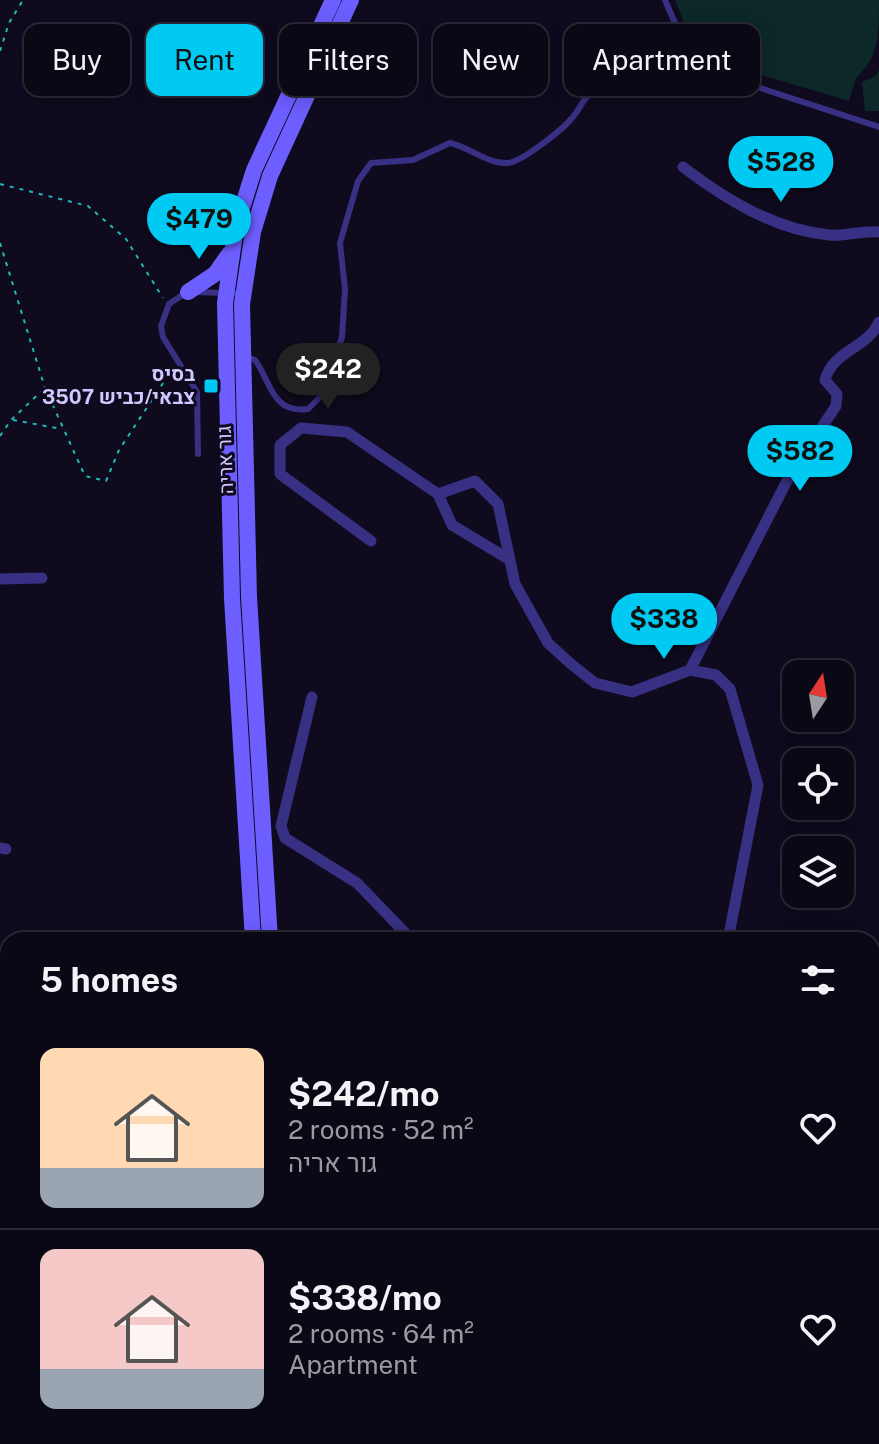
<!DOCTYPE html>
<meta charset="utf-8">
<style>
body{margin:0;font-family:"Public Sans",Heebo,sans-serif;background:#191623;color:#f1f3f6;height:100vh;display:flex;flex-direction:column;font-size:30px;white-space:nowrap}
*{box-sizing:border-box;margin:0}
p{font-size:26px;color:#9a9aa1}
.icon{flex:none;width:44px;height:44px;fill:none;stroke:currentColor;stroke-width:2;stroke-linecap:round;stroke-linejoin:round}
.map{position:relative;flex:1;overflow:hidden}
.side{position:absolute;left:0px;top:932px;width:880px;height:512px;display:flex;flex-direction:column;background:#0b0816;border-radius:24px 24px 0 0;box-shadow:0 4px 20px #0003,0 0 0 2px #2b2935}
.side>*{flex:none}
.hud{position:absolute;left:24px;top:24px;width:832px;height:72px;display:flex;gap:16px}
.needle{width:52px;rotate:12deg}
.buttons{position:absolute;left:782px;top:660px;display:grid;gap:16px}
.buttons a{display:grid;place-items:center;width:72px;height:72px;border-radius:16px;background:#0b0816;box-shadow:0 4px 20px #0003,0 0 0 2px #2b2935;font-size:40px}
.price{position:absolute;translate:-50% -68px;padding:0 18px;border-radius:28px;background:#00c9f2;color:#111;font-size:26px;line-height:52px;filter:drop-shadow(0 2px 4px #0008)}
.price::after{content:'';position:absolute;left:50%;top:48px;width:24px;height:18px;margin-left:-12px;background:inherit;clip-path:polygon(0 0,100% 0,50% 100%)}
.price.active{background:#222;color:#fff}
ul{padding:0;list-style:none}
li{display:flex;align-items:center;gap:24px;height:200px;padding:0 40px}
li+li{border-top:2px solid #2b2935}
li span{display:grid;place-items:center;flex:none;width:224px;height:160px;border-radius:16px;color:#555}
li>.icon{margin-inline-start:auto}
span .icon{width:96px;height:96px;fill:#fffc;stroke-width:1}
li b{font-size:34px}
h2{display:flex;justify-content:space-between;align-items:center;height:96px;padding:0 40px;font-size:34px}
.tag{padding:0 28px;border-radius:16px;background:#0b0816;box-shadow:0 4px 20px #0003,0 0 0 2px #2b2935;font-size:28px;line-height:72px}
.tag.active{background:#00c9f2;color:#111}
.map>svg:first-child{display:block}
</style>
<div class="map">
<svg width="879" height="1444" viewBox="0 0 879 1444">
<rect width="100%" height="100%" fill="#0f0a1e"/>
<g fill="#0c2829">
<path d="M675,0H879C879,37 879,56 856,78L849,101L724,64L704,74Z"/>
<path d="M879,70V111H865L862,82L876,76Z"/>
</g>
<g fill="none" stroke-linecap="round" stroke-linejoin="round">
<g stroke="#04153d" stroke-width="3">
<path d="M872,1383L879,1378"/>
<path d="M594,1444L609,1436"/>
</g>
<g stroke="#20b8b9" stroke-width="2" stroke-dasharray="4 6" stroke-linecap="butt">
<path d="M0,51L9,23L23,0"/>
<path d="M0,184L88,206L126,239L163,298"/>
<path d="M0,243L45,388L85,476L106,481L119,450L171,371"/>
<path d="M13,420L62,429"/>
<path d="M0,436L11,420L45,388"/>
</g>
<g stroke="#383082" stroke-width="6">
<path d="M665,0L701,83"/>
<path d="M187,292L169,304L161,326L163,337L197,392L198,454"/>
<path d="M198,292L243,294"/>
<path d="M244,356L255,360C271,382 272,414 308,409L323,394L342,337L345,289L340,243L358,181L371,163L413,160L450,143C469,147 488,164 507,163C521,163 563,129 572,118C581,108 583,97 595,90C612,81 637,91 656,91C682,92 707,73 733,79L879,127"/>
<path d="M298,1436L325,1444"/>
</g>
<g stroke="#383082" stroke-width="11">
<path d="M683,167C725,199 775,230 829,235C845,237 862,230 879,232"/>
<path d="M438,494L475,481L498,504L515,584L548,643L571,664L595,683L632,692L690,670L716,675L730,689L758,785L728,940"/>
<path d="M371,541L280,474V445L301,428L347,432L438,494L452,525L510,560"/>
<path d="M0,579L42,578"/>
<path d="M690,670L790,475L836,406L837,394L825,380C833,350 867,349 879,322"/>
<path d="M312,697L281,826L285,838L357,883L412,940"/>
<path d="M0,848L6,849"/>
<path d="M0,1063L8,1070"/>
<path d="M872,1126L879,1131"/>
<path d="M1,1129L8,1096"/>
<path d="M0,1208L8,1205"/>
<path d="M872,1296L879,1291"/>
<path d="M715,1444L717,1436"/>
</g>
<g stroke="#6d5eff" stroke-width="16">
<path d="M188,292L215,274L229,254"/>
<path d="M253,940L232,598L225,303L236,227L254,170L333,0"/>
<path d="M270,940L249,597L242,304L253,232L270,176L351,0"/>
<path d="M0,1324L8,1318"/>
<path d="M0,1366L8,1359"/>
</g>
</g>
<rect fill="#00c9f2" stroke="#0f0a1e" stroke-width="3" x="203" y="378" width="16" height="16" rx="4"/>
<g text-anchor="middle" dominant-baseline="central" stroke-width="6" stroke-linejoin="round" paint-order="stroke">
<g font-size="20" font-weight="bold" fill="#d1c7ff" stroke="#0f0a1e" text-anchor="end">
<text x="195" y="374">בסיס<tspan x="195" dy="23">צבאי/כביש 3507</tspan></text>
</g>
<g font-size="20" fill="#d1c7ff" stroke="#0f0a1e">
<text transform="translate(225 460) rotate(-92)">גור אריה</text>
</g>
</g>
</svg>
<div class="buttons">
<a><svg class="needle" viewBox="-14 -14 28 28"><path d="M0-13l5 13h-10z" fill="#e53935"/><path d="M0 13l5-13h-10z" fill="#9a9aa1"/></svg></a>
<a><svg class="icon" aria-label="locate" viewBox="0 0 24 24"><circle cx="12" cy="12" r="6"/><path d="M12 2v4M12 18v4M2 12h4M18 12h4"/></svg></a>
<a><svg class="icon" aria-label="layers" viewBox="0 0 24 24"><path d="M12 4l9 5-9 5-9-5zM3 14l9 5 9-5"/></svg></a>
</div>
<b class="price" style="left:781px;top:204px">$528</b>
<b class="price" style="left:199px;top:261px">$479</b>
<b class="price active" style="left:328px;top:411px">$242</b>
<b class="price" style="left:800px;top:493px">$582</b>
<b class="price" style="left:664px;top:661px">$338</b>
<div class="hud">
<a class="tag">Buy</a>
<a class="tag active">Rent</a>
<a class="tag">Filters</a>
<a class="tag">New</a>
<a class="tag">Apartment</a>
</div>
<section class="side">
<h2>5 homes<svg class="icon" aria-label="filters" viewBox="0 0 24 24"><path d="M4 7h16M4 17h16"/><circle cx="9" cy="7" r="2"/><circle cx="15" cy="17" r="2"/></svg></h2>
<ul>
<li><span style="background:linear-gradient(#ffd9b3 75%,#9aa5b1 0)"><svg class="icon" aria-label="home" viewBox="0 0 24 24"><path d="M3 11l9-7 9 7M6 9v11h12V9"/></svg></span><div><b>$242/mo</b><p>2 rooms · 52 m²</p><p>גור אריה</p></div><svg class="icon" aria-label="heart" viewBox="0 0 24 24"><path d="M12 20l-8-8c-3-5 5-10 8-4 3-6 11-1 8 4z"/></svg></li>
<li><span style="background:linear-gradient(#f6c9c9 75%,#9aa5b1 0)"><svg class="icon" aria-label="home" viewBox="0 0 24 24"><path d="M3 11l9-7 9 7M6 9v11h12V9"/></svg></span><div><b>$338/mo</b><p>2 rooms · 64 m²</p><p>Apartment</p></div><svg class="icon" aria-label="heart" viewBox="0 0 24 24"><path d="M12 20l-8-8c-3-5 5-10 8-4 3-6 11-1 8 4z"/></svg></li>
</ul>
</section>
</div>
